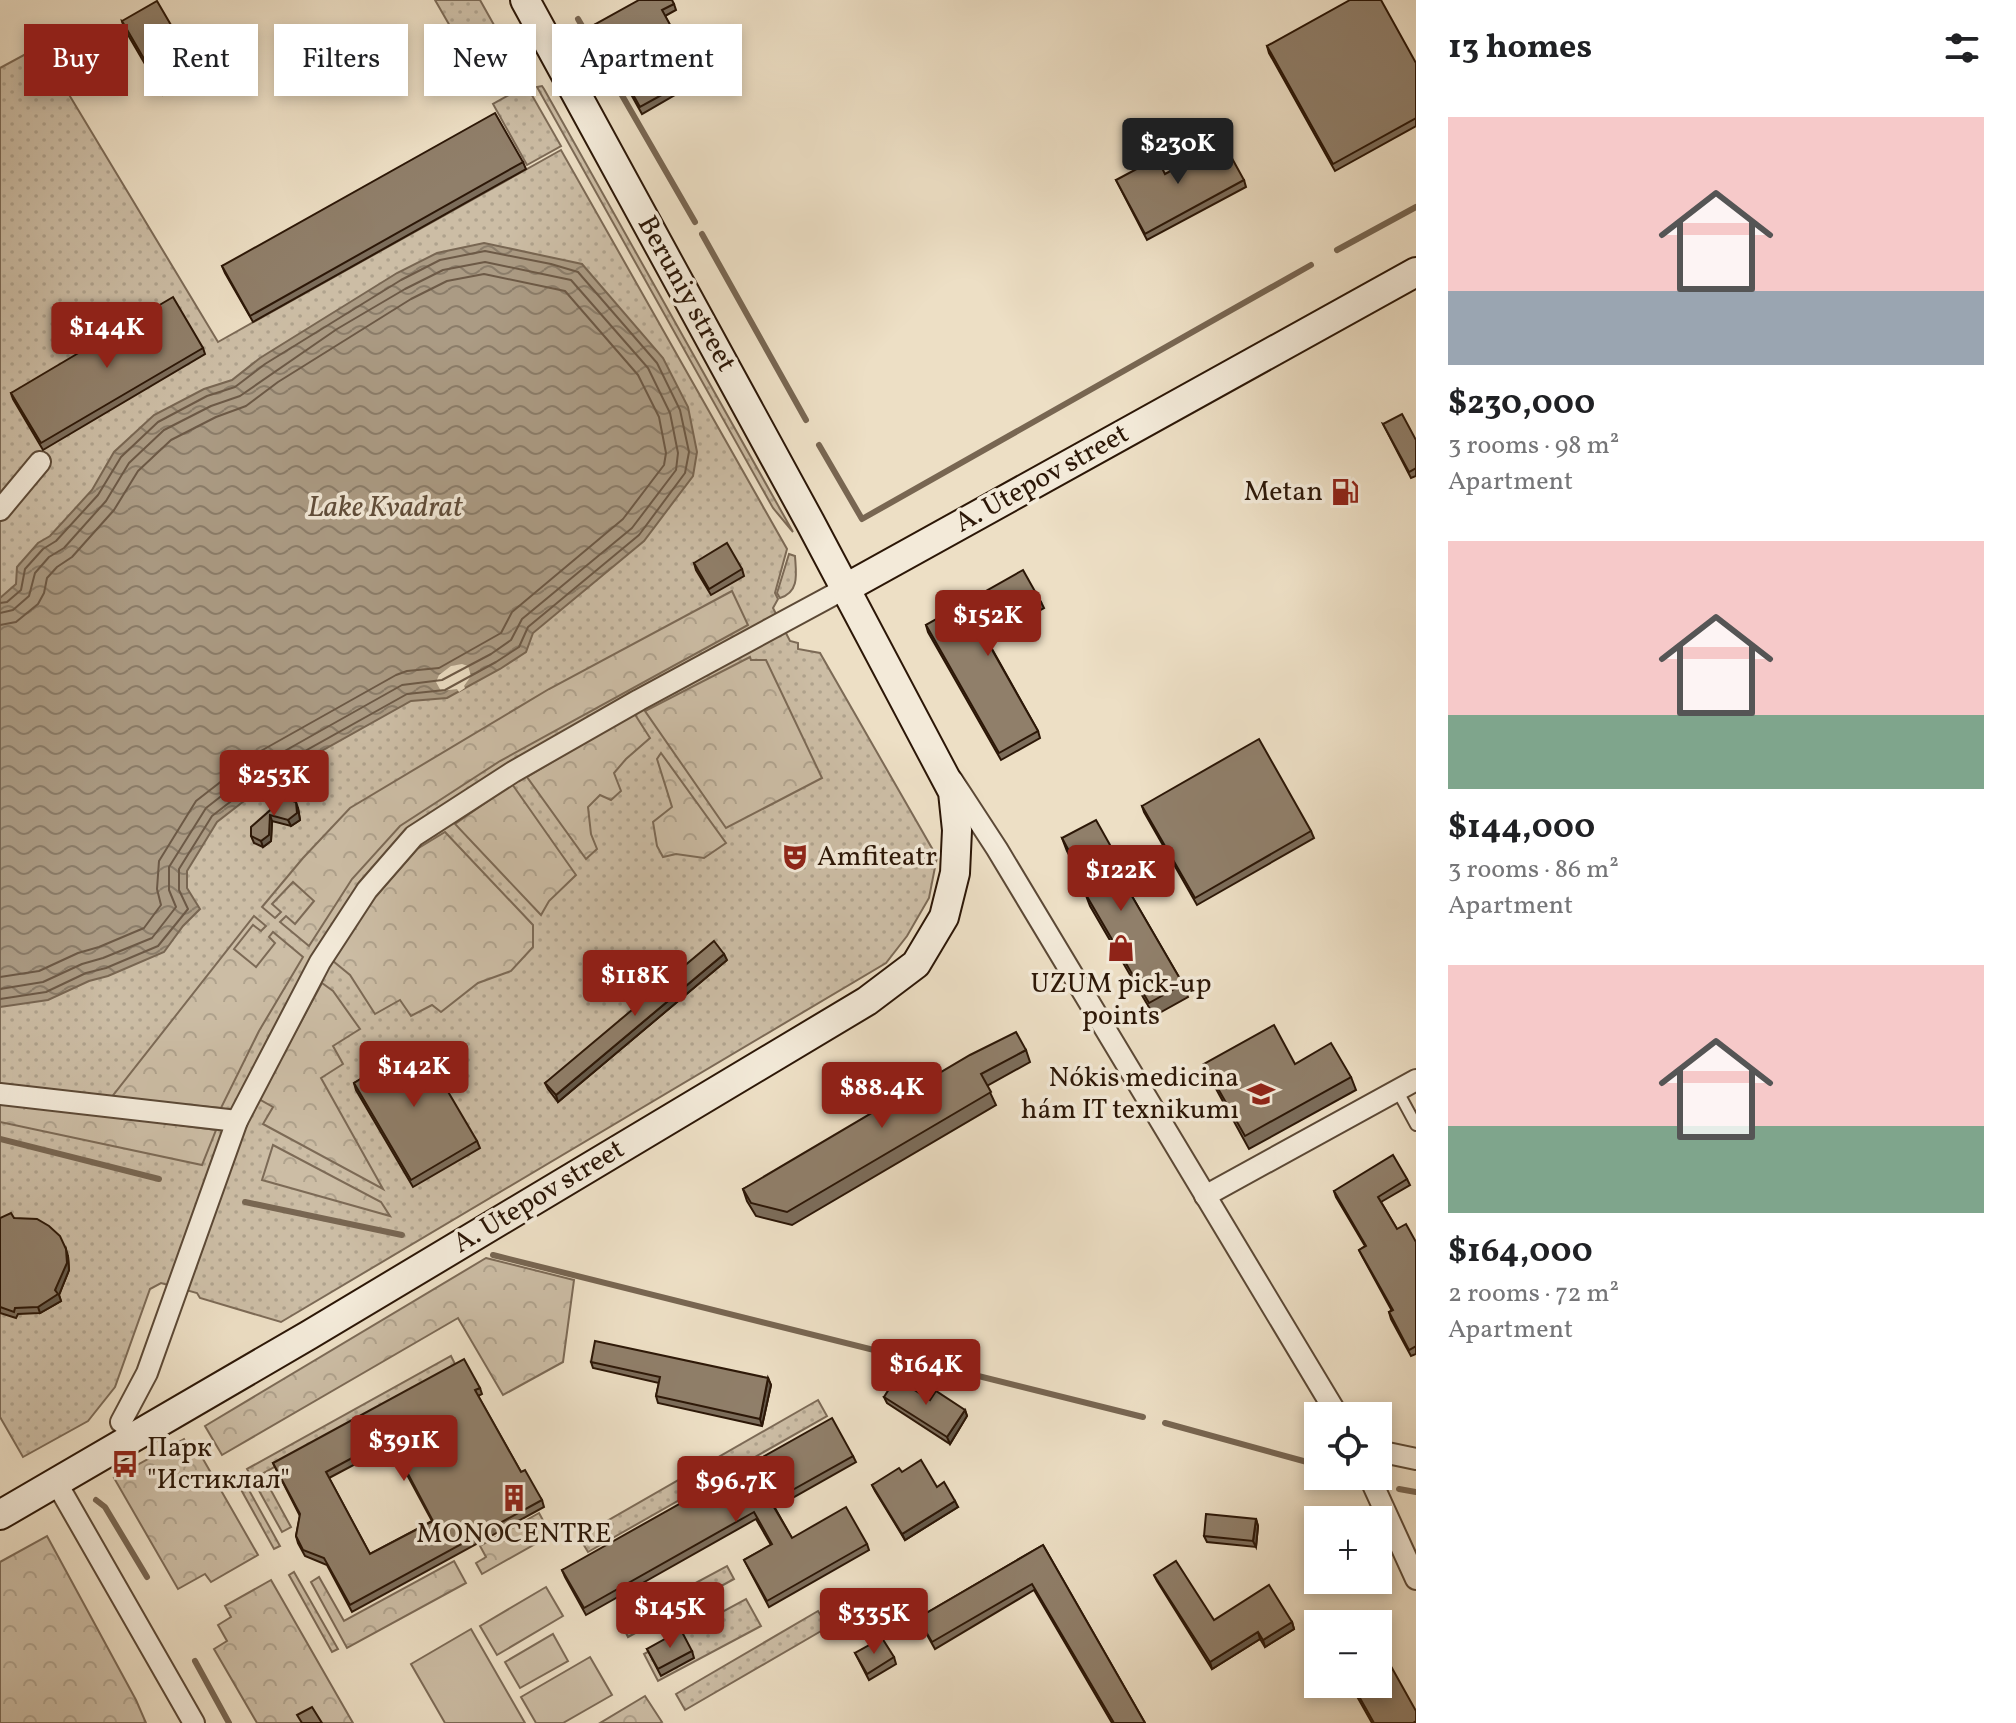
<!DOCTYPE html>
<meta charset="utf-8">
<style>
body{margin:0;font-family:Vollkorn,serif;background:#f6f6f6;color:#202124;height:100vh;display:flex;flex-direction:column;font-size:30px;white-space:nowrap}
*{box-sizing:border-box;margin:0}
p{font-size:26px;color:#757577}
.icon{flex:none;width:44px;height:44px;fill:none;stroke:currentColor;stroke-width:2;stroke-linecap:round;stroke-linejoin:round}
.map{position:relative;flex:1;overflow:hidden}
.details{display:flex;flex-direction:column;background:#fff;width:600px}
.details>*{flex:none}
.banner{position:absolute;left:24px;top:24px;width:760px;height:72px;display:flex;gap:16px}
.tools{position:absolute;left:1304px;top:1402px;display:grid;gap:16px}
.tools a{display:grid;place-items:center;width:88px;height:88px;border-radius:0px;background:#fff;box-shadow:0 4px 12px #0003;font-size:40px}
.price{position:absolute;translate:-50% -68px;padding:0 18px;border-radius:8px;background:#8f2418;color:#fff;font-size:26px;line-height:52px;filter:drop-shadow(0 2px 4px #0008)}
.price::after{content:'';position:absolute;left:50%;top:48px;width:24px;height:18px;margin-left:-12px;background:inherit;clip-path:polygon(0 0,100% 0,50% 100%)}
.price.on{background:#222;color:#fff}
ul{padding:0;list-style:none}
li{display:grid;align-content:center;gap:16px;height:424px;padding:0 32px}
li span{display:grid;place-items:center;height:248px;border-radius:0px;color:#555}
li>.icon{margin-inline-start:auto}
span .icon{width:144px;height:144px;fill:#fffc;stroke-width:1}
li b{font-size:34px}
h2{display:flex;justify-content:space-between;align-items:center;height:96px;padding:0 32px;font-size:34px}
.chip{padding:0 28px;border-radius:0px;background:#fff;box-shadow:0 4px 12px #0003;font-size:28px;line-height:72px}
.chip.on{background:#8f2418;color:#fff}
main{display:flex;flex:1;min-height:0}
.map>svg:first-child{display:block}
</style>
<main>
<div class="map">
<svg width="1416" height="1723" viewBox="0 0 1416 1723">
<defs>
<pattern id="grass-dots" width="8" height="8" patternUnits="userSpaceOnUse" patternTransform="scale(2)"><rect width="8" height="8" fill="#ccbda5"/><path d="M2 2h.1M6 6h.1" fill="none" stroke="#afa28d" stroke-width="1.8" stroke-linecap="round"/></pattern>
<pattern id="forest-crowns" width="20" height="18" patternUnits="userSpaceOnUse" patternTransform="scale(2)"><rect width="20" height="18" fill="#ccbda5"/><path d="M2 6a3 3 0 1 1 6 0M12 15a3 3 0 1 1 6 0" fill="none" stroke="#afa28d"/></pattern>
<pattern id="water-waves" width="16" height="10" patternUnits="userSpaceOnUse" patternTransform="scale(2)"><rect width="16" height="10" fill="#ab9b84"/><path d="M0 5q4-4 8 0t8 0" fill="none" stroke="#8b7d6a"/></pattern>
</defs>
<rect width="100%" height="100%" fill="#eddfc5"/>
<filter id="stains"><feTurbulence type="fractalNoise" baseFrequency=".0025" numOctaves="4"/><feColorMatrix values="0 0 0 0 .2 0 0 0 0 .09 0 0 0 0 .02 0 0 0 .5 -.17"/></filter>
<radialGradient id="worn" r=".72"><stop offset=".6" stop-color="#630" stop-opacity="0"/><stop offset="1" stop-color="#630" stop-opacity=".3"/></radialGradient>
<g fill="url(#grass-dots)" stroke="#7c6a56" stroke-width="2">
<path d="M435,0H480L517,66L511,74L485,87Z"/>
<path d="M33,50L48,77L56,73L218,342L561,150L787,549L775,593L778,599L773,608L790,641L798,643V649L820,653L937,857L929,898L907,936L886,963L281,1322L200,1298L197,1293L161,1283L150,1289L115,1387L88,1421L23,1457L0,1417V68Z"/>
<path d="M542,86L544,89L793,532L773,508L537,87Z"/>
<path d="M521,88L529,90L561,146L527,165L493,104Z"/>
<path d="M789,554L795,556C796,573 800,592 780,598L777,593Z"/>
<path d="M451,1356L456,1366L262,1474L291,1527L282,1532L247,1469Z"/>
<path d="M818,1400L827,1416L588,1552L579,1537Z"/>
<path d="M240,1474L280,1546L274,1549L234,1477Z"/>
<path d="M727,1566L734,1579L628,1637L621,1623Z"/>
<path d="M294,1572L338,1649L332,1652L289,1575Z"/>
<path d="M746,1599L761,1626L658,1681L644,1654Z"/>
<path d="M818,1611L828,1627L685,1710L676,1694Z"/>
</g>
<g fill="url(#forest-crowns)" stroke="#7c6a56" stroke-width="2">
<path d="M732,591L748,625L500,761L400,826L352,879L309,946L280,922L286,916L295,924L314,901L293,882L272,904L281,912L275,918L262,907L303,858L350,808L549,689Z"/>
<path d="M750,657L751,660H766L822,778L726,828L645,711Z"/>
<path d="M634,713L650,738L626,759L614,773L621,791L611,800L600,795L588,807L591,834L597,849L586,859L527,777Z"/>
<path d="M661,753L726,843L704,858L676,854L663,857L657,846L653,822L672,807L657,759Z"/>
<path d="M512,784L576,875L549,901L541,915L455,824Z"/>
<path d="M445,832L533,925V947L511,971L478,983L441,1012L432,1005L411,1016L400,1000L375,1014L350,975L333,961L373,899L417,849Z"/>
<path d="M254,916L266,926L261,931L253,925L234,949L256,967L275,943L269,937L273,932L303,957L259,1031L221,1108L111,1098Z"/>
<path d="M322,983L333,991L360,1029L333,1046L343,1064L321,1078L383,1189L263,1124L273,1107L259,1099Z"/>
<path d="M0,1101L216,1130L202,1165L0,1122Z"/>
<path d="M273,1145L381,1202L390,1216L262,1180Z"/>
<path d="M486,1258L574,1280L563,1362L503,1395L458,1318L222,1455L205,1426Z"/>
<path d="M184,1439L189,1448L195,1445L258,1555L211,1582L205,1574L178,1589L114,1478Z"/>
<path d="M539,1513L551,1535L482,1574L476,1563L486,1557L480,1546Z"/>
<path d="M47,1536L136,1700L146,1723H0V1562Z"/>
<path d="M454,1561L466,1583L347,1648L311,1582L319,1577L344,1621Z"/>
<path d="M271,1580L353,1723H257L214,1649L227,1641L218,1625L231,1617L225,1606Z"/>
<path d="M645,1696L662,1722L660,1723H600Z"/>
</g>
<g fill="#ccbda5" stroke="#7c6a56" stroke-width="2">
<path d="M546,1587L563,1616L497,1655L480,1626Z"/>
<path d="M471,1629L525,1723H445L411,1664Z"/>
<path d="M553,1634L568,1661L520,1688L505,1662Z"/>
<path d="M590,1657L612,1695L563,1723H536L521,1697Z"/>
</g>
<path fill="url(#water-waves)" stroke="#786652" stroke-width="2" d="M484,243L582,264L663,358L688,407L697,452L693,476L644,541L533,633L526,652L500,669L447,698L411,701L275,777L217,822L187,871V888L200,909L183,926L164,952L108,976L89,981L48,1000L0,1007V598L16,584L17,567L38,543L50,536L92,490L114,452L154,415L204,389L232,380L260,358L397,273L437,253Z"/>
<path fill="#eddfc5" d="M462,664L468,666L471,676L464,686L465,688L459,692L457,689L441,691L436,682L439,675L451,666Z"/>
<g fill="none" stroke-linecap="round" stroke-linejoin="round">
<g stroke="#6c5946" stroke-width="2">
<path d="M0,603L7,602L21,590L25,569L43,549L56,541L98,495L121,457L158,422L207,396L235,387L265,364L401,280L440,260L485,251L551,264L578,272L657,363L680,410L689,452L685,473L639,535L528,627L519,647L496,662L445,690L407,694L271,770L212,816L179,869V890L188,909L158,946L106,968L86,973L46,992L0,999"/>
<path d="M0,613L13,610L29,596L35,573L49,557L64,548L106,501L129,463L164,430L211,406L240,396L337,329L405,289L443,270L485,262L571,280L648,368L670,413L678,453L676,470L632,528L522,619L511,640L491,654L442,680L402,685L265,762L206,808L169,867V890L176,907L152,938L103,958L82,964L43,982L0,989"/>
<path d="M0,625L16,622L38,604L44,593L47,578L57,567L72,557L114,510L138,471L171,440L216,417L246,406L278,382L411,299L447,281L484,274L565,291L638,375L659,417L666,453L664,465L623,519L512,612L501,633L439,668L407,671L396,675L259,752L196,801L159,861L157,889L161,905L144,928L99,947L78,953L39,971L0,977"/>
</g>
<g stroke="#786652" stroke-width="6">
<path d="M578,19L695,222"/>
<path d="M702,234L806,420"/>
<path d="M1337,250L1416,207"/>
<path d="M819,445L862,519L1311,265"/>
<path d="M0,1139L159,1179"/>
<path d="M245,1202L402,1235"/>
<path d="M493,1255L1143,1417"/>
<path d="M1165,1423L1318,1465"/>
<path d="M1399,1489L1416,1492"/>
<path d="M96,1500L105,1507L147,1577"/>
<path d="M195,1661L229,1723"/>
</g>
<g stroke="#5c4936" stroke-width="14">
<path id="lane" d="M1397,1090L1416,1125"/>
</g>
<g stroke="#5c4936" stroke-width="24">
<g id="street">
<path d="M0,510L40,462"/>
<path d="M952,780L997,849L1338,1416"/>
<path d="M0,1094L237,1121"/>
<path d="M1205,1196L1416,1080"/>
<path d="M121,1422L147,1373L237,1121L320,962L367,890L414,836L513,772L639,700L846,588"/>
<path d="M1378,1451L1416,1459"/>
<path d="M1369,1476L1416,1579"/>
<path d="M56,1482L194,1723"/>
</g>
</g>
<g stroke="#2c1707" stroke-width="32">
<g id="secondary">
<path d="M846,588L1416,272"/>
<path d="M0,1515L309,1335L867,1001L916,964L944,917L955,873L957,830L953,792L810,522L525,0"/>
</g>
</g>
<use href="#lane" stroke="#f3ead9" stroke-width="10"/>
<use href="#street" stroke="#f3ead9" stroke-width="20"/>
<use href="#secondary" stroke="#f3ead9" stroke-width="28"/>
</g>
<g fill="#7c6d5b" stroke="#2c1707" stroke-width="2" fill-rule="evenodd">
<path d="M674,4L676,10L665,16L693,69L675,80L680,92L642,114L596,31L594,25Z"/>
<path d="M122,21L196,68L199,74L163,95L124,28Z"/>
<path d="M1267,46L1416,63V126L1335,171L1269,53Z"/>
<path d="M523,162L526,169L253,322L225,273L222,266Z"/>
<path d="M1165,174L1244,180L1246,187L1147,240L1116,180Z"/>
<path d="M203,348L205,354L43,450L13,399L11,393Z"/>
<path d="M1383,424L1416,440V476L1411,478Z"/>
<path d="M694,563L742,569L744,576L711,595L696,570Z"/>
<path d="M1041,602L1044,608L987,640L1038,731L1040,738L1001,760L928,632L926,625Z"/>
<path d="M284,798L298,808L300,820L291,826L272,821L271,841L263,847L254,843L251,836Z"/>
<path d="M1142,806L1311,831L1314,838L1197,905L1144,812Z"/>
<path d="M1062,838L1114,852L1118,865L1115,867L1183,984L1188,997L1154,1016L1090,906L1085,893L1088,891L1067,851Z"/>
<path d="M727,960L558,1102L548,1089L545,1083Z"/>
<path d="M1026,1050L1030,1062L987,1086L996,1105L792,1225L756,1216L747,1201L743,1189Z"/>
<path d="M367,1063L477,1141L480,1148L413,1187L356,1090L354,1083L371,1073Z"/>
<path d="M1204,1064H1295L1351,1077L1356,1090L1249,1149L1209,1076Z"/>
<path d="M1407,1179L1410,1185L1381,1202L1397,1229L1416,1242V1354L1411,1356L1391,1319L1389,1312L1392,1311L1362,1256L1359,1250L1365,1246L1336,1197L1334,1191Z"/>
<path d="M0,1218H14L68,1256L69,1270L59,1295L61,1301L40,1313L18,1314L16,1318L0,1313Z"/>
<path d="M591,1362L768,1378L771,1385L762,1426L658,1403L656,1396L659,1383L593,1368Z"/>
<path d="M480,1388L482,1394L478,1396L521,1472L542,1500L544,1507L352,1612L327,1565L305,1556L298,1543L296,1536L300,1516L273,1463ZM391,1445L432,1521L370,1554L329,1478Z"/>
<path d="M884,1397L930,1400L965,1410L967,1416L950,1444L887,1403Z"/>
<path d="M853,1456L856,1462L775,1508L792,1538L867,1544L869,1550L769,1607L744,1560L771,1545L756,1519L586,1615L565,1577L562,1570Z"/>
<path d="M902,1472L937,1487L958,1507L905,1540L875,1491L872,1485Z"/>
<path d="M1256,1519L1258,1526L1256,1547L1207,1542L1204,1536Z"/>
<path d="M1043,1545L1145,1723H1112L1034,1590L935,1649L921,1624L918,1618Z"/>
<path d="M1154,1575L1214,1620L1292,1622L1294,1629L1265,1647L1260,1639L1212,1669L1157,1581Z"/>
<path d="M647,1649L692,1651L694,1658L661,1676Z"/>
<path d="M855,1653L894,1657L896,1664L869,1680Z"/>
<path d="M1350,1684H1378L1416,1711V1723H1372Z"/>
</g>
<g fill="#65594a" stroke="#2c1707" stroke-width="2">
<path d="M296,802L298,808L300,820L291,826L288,820Z"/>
<path d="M270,815L272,821L271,841L263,847L261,841Z"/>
<path d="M724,954L727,960L558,1102L556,1095Z"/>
<path d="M66,1249L68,1256L69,1270L59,1295L61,1301L40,1313L38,1307L55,1290Z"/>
<path d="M768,1378L771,1385L762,1426L760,1419Z"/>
<path d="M965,1410L967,1416L950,1444L947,1437Z"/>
<path d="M955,1501L958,1507L905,1540L902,1534Z"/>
<path d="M1256,1519L1258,1526L1256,1547L1253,1541Z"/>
<path d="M1292,1622L1294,1629L1265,1647L1263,1640Z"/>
<path d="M1258,1632L1260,1639L1212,1669L1210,1662Z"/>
</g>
<g fill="#907f6a" stroke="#2c1707" stroke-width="2" fill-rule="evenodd">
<path d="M639,0H672L674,4L662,10L691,63L671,74L678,86L640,107L594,25Z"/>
<path d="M1350,0H1381L1416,63V118L1333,164L1267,46Z"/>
<path d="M157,1L196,68L161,88L122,21Z"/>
<path d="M495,113L523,162L250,316L222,266Z"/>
<path d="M1223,142L1244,180L1145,234L1116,180L1157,158L1165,174Z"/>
<path d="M173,297L203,348L41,443L11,393Z"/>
<path d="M1402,414L1416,440V468L1409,472L1383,424Z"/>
<path d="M727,543L742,569L709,589L694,563Z"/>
<path d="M1023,570L1041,602L983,634L1038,731L999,753L926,625Z"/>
<path d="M1259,739L1311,831L1195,898L1142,806Z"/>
<path d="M284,798L296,802L297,813L288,820L270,815L269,835L261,841L251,836V827Z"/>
<path d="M1096,820L1114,852L1108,855L1183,984L1149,1003L1085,893L1090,890L1062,838Z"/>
<path d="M714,941L724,954L556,1095L545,1083Z"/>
<path d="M1274,1025L1295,1064L1331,1043L1351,1077L1245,1136L1204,1064Z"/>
<path d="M1016,1032L1026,1050L981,1074L991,1092L787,1212L751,1203L743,1189L970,1055Z"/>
<path d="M420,1044L477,1141L411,1180L354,1083L372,1072L367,1063L372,1051L388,1045L408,1051Z"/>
<path d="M1393,1155L1407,1179L1378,1197L1397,1229L1406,1224L1416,1242V1346L1409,1350L1389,1312L1393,1310L1359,1250L1366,1246L1334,1191Z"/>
<path d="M11,1213L14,1218L37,1219L49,1226L60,1236L66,1249L67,1263L55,1290L58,1294L38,1307L15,1308L14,1312L0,1307V1218Z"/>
<path d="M595,1341L768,1378L760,1419L656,1396L660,1377L591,1362Z"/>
<path d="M464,1359L480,1388L475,1390L521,1472L525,1470L542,1500L350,1605L324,1558L303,1550L296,1536L300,1514L273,1463ZM389,1438L433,1521L370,1554L326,1472Z"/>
<path d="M896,1378L930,1400L936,1391L965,1410L947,1437L884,1397Z"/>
<path d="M832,1418L853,1456L771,1502L792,1538L846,1507L867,1544L767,1601L744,1560L772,1544L754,1512L584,1608L562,1570Z"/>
<path d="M921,1460L937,1487L944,1482L955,1501L902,1534L872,1485L899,1468L902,1472Z"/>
<path d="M1206,1514L1256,1519L1253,1541L1204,1536Z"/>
<path d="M1043,1545L1145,1723H1114L1032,1584L932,1642L918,1618Z"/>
<path d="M1176,1561L1214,1620L1269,1585L1292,1622L1263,1640L1258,1632L1210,1662L1154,1575Z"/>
<path d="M681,1630L692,1651L658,1669L647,1649Z"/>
<path d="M882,1638L894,1657L867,1674L855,1653Z"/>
<path d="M1378,1643L1416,1711V1721L1413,1723H1374L1352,1684H1378Z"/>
<path d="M312,1707L322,1723H302L297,1715Z"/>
</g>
<defs>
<g id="fuel-bare" transform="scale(2.16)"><path d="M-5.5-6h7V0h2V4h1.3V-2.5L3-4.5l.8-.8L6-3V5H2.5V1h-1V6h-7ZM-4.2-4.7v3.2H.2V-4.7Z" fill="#8f2418" stroke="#f3ead9" stroke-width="2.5" paint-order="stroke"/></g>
<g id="theatre-bare" transform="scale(2.16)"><path d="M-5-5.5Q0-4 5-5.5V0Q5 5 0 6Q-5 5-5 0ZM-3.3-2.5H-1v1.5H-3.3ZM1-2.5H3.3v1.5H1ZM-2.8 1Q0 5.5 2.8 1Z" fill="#8f2418" stroke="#f3ead9" stroke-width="2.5" paint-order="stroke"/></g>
<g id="shop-bare" transform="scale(2.16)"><path d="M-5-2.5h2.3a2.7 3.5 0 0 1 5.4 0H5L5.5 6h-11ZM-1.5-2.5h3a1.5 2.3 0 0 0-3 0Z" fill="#8f2418" stroke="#f3ead9" stroke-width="2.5" paint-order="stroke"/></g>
<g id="university-bare" transform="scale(2.16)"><path d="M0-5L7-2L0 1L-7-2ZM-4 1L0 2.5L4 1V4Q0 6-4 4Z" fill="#8f2418" stroke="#f3ead9" stroke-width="2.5" paint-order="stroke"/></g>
<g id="bus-bare" transform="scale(2.16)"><path d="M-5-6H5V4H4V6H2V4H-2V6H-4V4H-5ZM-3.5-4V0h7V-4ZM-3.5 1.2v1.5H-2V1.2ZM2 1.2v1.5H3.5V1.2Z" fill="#8f2418" stroke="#f3ead9" stroke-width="2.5" paint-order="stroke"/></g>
<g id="building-bare" transform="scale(2.16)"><path d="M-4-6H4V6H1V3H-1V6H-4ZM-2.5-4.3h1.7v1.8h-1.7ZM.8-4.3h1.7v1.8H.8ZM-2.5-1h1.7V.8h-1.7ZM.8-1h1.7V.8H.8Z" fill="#8f2418" stroke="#f3ead9" stroke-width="2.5" paint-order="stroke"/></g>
</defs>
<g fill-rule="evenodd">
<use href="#fuel-bare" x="1345" y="492"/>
<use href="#theatre-bare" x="795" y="857"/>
<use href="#shop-bare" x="1121" y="948"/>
<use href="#university-bare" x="1261" y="1094"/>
<use href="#bus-bare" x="125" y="1464"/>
<use href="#building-bare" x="514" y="1498"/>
</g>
<g text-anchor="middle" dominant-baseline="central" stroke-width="7" stroke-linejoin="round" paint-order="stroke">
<g font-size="28" fill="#2c1707" stroke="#f3ead9">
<text transform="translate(686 294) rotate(61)">Beruniy street</text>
<text transform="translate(1042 479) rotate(-29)">A. Utepov street</text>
<text transform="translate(539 1197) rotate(-31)">A. Utepov street</text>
</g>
<g font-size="28" fill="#2c1707" stroke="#f3ead9" text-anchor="end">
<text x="1323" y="492">Metan</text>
<text x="817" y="857" text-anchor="start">Amfiteatr</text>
<text x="1121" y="984" text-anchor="middle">UZUM pick-up<tspan x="1121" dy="32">points</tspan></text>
<text x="1239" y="1078">Nókis medicina<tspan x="1239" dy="32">hám IT texnikumı</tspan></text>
<text x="147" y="1448" text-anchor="start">Парк<tspan x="147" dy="32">"Истиклал"</tspan></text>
<text x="514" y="1534" text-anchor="middle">MONOCENTRE</text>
</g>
<g font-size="30" font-style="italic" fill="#5f4c39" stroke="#f3ead9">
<text x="385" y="508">Lake Kvadrat</text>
</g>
</g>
<rect width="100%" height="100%" filter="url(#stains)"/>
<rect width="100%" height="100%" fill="url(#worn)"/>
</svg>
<div class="tools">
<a><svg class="icon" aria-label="locate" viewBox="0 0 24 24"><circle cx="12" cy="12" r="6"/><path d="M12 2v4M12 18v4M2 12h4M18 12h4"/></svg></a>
<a>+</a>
<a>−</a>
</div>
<b class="price on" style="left:1178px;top:186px">$230K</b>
<b class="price" style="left:107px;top:370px">$144K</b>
<b class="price" style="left:988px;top:658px">$152K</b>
<b class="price" style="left:274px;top:818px">$253K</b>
<b class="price" style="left:1121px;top:913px">$122K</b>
<b class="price" style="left:635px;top:1018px">$118K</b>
<b class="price" style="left:414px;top:1109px">$142K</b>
<b class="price" style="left:882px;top:1130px">$88.4K</b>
<b class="price" style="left:926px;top:1407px">$164K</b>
<b class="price" style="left:404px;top:1483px">$391K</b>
<b class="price" style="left:736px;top:1524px">$96.7K</b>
<b class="price" style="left:670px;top:1650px">$145K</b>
<b class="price" style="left:874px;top:1656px">$335K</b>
<div class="banner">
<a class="chip on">Buy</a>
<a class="chip">Rent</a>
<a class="chip">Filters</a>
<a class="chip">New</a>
<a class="chip">Apartment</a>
</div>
</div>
<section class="details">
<h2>13 homes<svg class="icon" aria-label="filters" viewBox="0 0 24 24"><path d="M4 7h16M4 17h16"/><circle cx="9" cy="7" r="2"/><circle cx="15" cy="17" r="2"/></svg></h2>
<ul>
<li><span style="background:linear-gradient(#f6c9c9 70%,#9aa5b1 0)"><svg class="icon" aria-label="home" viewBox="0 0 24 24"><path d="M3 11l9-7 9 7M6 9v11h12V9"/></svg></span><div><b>$230,000</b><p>3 rooms · 98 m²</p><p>Apartment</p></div></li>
<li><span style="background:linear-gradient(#f6c9c9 70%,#7fa58c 0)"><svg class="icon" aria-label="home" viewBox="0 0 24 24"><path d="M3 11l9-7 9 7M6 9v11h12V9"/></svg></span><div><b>$144,000</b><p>3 rooms · 86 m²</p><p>Apartment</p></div></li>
<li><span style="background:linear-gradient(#f6c9c9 65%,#7fa58c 0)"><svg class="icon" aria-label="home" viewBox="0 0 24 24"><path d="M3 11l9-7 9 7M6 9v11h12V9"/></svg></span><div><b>$164,000</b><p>2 rooms · 72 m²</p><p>Apartment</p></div></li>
</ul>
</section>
</main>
